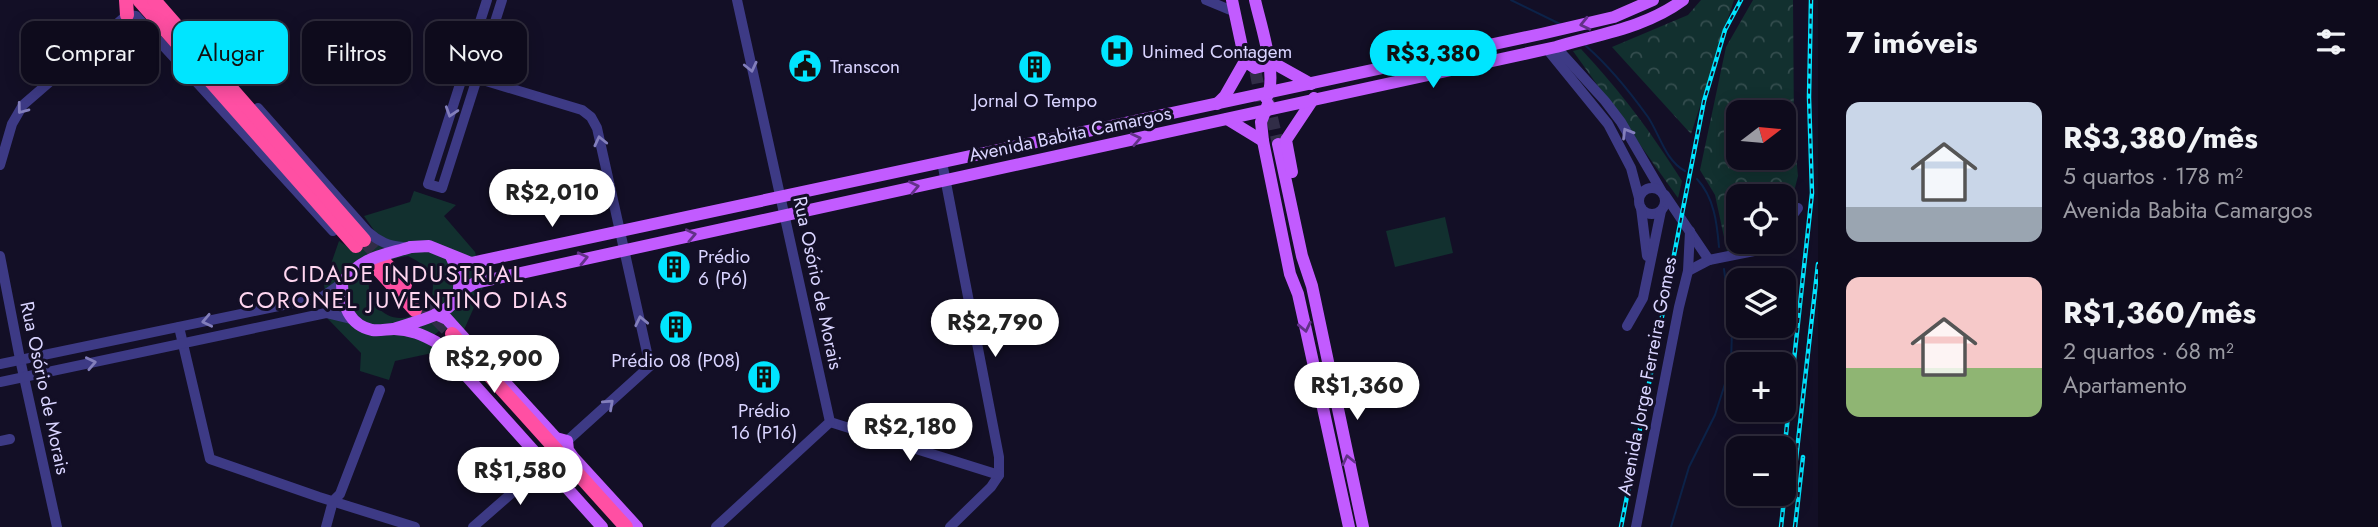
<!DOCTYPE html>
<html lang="pt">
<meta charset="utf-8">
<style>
body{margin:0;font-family:Jost,sans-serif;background:#1c1929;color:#f1f3f6;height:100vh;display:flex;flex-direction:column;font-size:26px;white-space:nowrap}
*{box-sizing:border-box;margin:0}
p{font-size:23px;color:#9b9ba3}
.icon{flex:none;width:38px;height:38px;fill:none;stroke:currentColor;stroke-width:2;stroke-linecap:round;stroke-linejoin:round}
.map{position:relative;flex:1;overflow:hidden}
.drawer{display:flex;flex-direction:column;background:#0e0b1c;width:560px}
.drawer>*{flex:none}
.banner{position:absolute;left:21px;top:21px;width:665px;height:63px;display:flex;gap:14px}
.needle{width:46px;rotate:74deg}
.fabs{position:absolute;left:1726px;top:100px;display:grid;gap:14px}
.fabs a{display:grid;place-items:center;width:70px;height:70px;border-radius:14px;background:#0e0b1c;box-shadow:0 4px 18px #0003,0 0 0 2px #2e2b3b;font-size:35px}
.price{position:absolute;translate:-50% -60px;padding:0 16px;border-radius:24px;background:#fff;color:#222;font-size:23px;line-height:46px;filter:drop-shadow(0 2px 4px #0008)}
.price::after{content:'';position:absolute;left:50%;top:42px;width:21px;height:16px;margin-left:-10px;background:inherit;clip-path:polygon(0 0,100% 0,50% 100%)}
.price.on{background:#00e5ff;color:#111}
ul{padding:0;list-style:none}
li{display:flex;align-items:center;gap:21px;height:175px;padding:0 28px}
li span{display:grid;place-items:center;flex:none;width:196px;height:140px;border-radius:14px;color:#555}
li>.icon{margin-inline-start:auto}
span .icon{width:84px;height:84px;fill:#fffc;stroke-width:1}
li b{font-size:30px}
h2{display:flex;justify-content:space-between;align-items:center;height:84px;padding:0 28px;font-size:30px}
.tag{padding:0 24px;border-radius:14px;background:#0e0b1c;box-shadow:0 4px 18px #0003,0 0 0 2px #2e2b3b;font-size:24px;line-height:63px}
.tag.on{background:#00e5ff;color:#111}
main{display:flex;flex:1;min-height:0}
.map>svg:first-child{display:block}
</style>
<main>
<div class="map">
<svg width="1818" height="527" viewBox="0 0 1818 527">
<defs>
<pattern id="forest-crowns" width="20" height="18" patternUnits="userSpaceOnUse" patternTransform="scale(1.75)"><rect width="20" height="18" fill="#12302f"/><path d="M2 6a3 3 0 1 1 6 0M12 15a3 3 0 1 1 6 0" fill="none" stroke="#344d4e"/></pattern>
</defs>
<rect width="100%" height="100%" fill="#130f26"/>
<g fill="#12302f" fill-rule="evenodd">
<path d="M414,191L456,205L444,216L475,252L484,285L463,332L451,321L433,336L437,352L395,361L389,380L360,371L361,353L328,319L324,284L339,241L357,253L378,236L364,216L410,202ZM408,256C432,268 437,278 430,304C421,310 412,318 401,318C379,319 359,290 374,271C382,261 395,258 408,256Z"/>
<path d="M1445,217L1453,253L1395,267L1386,231Z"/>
</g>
<g fill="url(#forest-crowns)" fill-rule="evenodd">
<path d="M1701,0H1734L1691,134L1612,47L1688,15Z"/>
<path d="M1753,0H1793L1794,133L1798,176L1790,207L1783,217V196H1738V242H1756L1727,251L1715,195L1700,170L1726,47ZM1738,112H1783V158H1738Z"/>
<path d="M1581,49C1622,93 1650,131 1682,181L1678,198L1573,51Z"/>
</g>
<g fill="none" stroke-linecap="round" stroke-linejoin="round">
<g stroke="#0c2248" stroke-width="2">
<path d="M1511,0L1560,24"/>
<path d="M1586,46C1609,66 1630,92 1648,117C1660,135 1665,160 1685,171"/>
<path d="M1697,179C1714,197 1717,223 1719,247"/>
<path d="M1671,527L1689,467L1715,415L1731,365L1732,329L1724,269"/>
</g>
<g stroke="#312d47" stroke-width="12" stroke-dasharray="12 6" stroke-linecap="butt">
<path d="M1252,54L1262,105"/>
<path d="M1268,100L1278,144"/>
</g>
<g stroke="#312d47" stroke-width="14" stroke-dasharray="14 7" stroke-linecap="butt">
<path d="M364,240L386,264"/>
<path d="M422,304L452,334"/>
</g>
<g stroke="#3d3a85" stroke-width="10">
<path d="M487,0L428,184L442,188L502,0"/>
<path d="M1206,0L1235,12"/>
<path d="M1556,47L1605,101L1621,122L1662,192"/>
<path d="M1547,49L1608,124L1631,168L1639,198"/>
<path d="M463,74L582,110L591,117L597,128L650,366L567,441"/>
<path d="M258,108L368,232C379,242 389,246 403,247"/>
<path d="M942,162L999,457V475L991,487L950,527"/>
<path d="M0,165L12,124L23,105L127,15L136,16L333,231"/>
<circle cx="1652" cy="201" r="13"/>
<path d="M1665,195L1709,260"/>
<path d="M1641,208L1647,256"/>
<path d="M1783,228L1798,208"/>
<path d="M0,256L20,359L57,527"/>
<path d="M1688,271L1709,260L1754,251L1770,242"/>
<path d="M1627,326L1643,298L1661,211"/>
<path d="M179,327L210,459L319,497L415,527"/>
<path d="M0,364L322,297L342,283"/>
<path d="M0,382L326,313L351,319"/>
<path d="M830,422L999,475"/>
<path d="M0,441L10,439"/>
<path d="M326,527L333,501L340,494L380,390"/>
<path d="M473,527L545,464"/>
<path d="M716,527L830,422L737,0"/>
<path d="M1636,527L1679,307L1688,271L1690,231"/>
</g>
<g stroke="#c25bff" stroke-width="12">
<path d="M1255,0C1260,23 1279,79 1266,98"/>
<path d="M1268,60L1311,84"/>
<path d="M1245,61L1255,68L1263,66L1268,60"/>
<path d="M1217,104L1225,96L1245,61L1232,0"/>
<path d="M1268,104L1261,122L1263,141L1290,274L1298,294L1304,321L1349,527"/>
<path d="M1227,119L1263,141"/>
<path d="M1278,144L1302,256L1312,286L1363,527"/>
<path d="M1292,172L1286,140L1314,98"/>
<path d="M411,247L429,246L471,263L1541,34L1614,17L1653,0"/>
<path d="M342,283C342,304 349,325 372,330C380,331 387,329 394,329C410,329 423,335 436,342L602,527"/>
<path d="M461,291L475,283L1556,47C1600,34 1645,28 1683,0"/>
<path d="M436,314L447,319L465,339"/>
<path d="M501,378L556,438L567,441L568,450L573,457L637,527"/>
</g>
<g stroke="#ff4fa3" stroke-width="14">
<path d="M126,0L127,15"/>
<path d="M139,0L356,246"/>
<path d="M154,0L364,240"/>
<path d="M386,264L405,285"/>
<path d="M377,268L415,310"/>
<path d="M452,334L626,527"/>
</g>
<g stroke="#00e5ff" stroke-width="4.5">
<g id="rail">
<path d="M1783,462L1812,193L1809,97L1811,0"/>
<path d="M1795,468L1818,264"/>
<path d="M1621,527L1704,101L1725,30L1741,0"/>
<path d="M1781,527L1789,454"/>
<path d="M1795,527L1803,457"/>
</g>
</g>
<use href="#rail" stroke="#130f26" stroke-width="2" stroke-dasharray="5" stroke-linecap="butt"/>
<g stroke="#c25bff" stroke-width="12">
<path d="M342,283C361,257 381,256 411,247"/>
<path d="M394,329C435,315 478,310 451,256"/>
</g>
</g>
<defs><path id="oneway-chevron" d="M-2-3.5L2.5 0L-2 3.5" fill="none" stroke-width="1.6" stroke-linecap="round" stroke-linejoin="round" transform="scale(1.75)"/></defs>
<g stroke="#623188">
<use href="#oneway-chevron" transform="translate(1585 24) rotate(167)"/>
<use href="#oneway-chevron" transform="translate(1136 139) rotate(-12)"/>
<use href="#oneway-chevron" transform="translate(914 187) rotate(-12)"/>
<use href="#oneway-chevron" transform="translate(691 235) rotate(-12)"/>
<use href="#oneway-chevron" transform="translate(583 258) rotate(-13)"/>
<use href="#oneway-chevron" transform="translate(1305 327) rotate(78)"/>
<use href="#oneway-chevron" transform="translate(1348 460) rotate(-103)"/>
</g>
<g stroke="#837fbc">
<use href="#oneway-chevron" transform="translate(751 67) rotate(77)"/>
<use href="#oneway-chevron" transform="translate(22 109) rotate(127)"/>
<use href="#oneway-chevron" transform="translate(451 112) rotate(108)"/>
<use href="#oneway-chevron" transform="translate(1627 133) rotate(-121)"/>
<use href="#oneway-chevron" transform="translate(600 141) rotate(-103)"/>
<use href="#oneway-chevron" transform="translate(207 321) rotate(168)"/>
<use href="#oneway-chevron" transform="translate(641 321) rotate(-102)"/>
<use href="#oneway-chevron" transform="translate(91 363) rotate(-12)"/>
<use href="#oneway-chevron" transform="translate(609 404) rotate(-42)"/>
</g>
<defs>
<g id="hospital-disc" transform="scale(1.75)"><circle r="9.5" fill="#00e5ff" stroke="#130f26"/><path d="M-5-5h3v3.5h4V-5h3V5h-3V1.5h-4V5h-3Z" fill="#111"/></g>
<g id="civic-disc" transform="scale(1.75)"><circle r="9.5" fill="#00e5ff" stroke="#130f26"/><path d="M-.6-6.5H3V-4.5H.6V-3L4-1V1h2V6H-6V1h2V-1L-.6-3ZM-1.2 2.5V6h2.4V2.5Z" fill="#111"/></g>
<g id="building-disc" transform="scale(1.75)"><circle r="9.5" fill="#00e5ff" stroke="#130f26"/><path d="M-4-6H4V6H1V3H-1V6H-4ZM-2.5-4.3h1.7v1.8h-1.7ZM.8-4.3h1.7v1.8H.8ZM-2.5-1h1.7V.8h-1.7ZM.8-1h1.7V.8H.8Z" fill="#111"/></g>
</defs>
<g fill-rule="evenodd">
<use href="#hospital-disc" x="1117" y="51"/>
<use href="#civic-disc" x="805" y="66"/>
<use href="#building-disc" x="1035" y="67"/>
<use href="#building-disc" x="674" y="267"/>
<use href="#building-disc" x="676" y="327"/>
<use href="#building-disc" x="764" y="377"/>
</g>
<g text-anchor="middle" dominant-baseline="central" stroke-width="6" stroke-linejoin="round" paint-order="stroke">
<g font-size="19" fill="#d9d4ff" stroke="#130f26" text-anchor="start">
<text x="1142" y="51">Unimed Contagem</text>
<text x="830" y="66">Transcon</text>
<text x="1035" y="100" text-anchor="middle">Jornal O Tempo</text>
<text x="698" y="256">Prédio<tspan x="698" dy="22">6 (P6)</tspan></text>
<text x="676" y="360" text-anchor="middle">Prédio 08 (P08)</text>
<text x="764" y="410" text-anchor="middle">Prédio<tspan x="764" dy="22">16 (P16)</tspan></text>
</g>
<g font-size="19" fill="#d9d4ff" stroke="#130f26">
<text transform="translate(1070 134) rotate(-12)">Avenida Babita Camargos</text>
<text transform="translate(818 283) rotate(78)">Rua Osório de Morais</text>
<text transform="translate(1647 376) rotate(-79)">Avenida Jorge Ferreira Gomes</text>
<text transform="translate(45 388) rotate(78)">Rua Osório de Morais</text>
</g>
<g font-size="23" letter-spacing="2" fill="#ffd6f0" stroke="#130f26">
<text x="404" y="274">CIDADE INDUSTRIAL<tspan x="404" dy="26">CORONEL JUVENTINO DIAS</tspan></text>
</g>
</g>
</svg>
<div class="fabs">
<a><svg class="needle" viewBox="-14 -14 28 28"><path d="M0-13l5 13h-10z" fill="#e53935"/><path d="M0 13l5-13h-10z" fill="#9b9ba3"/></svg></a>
<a><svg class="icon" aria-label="locate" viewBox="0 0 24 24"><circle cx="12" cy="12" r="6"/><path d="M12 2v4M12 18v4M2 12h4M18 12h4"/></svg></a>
<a><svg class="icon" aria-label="layers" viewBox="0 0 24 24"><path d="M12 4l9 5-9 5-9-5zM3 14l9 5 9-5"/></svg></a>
<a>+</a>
<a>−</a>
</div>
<b class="price on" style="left:1433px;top:90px">R$3,380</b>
<b class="price" style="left:552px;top:229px">R$2,010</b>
<b class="price" style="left:995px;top:359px">R$2,790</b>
<b class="price" style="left:494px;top:395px">R$2,900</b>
<b class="price" style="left:1357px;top:422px">R$1,360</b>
<b class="price" style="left:910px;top:463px">R$2,180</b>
<b class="price" style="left:520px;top:507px">R$1,580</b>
<div class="banner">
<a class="tag">Comprar</a>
<a class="tag on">Alugar</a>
<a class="tag">Filtros</a>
<a class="tag">Novo</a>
</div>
</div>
<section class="drawer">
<h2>7 imóveis<svg class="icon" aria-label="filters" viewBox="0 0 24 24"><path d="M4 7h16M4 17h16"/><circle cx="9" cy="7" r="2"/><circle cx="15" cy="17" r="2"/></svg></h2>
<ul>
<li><span style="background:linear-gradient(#c9d6e8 75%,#9aa5b1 0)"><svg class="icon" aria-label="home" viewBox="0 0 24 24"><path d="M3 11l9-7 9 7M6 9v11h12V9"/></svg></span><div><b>R$3,380/mês</b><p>5 quartos · 178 m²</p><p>Avenida Babita Camargos</p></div></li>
<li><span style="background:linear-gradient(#f6c9c9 65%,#8fb573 0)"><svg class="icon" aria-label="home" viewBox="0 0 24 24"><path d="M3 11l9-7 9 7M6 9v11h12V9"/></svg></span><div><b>R$1,360/mês</b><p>2 quartos · 68 m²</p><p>Apartamento</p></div></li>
</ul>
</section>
</main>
